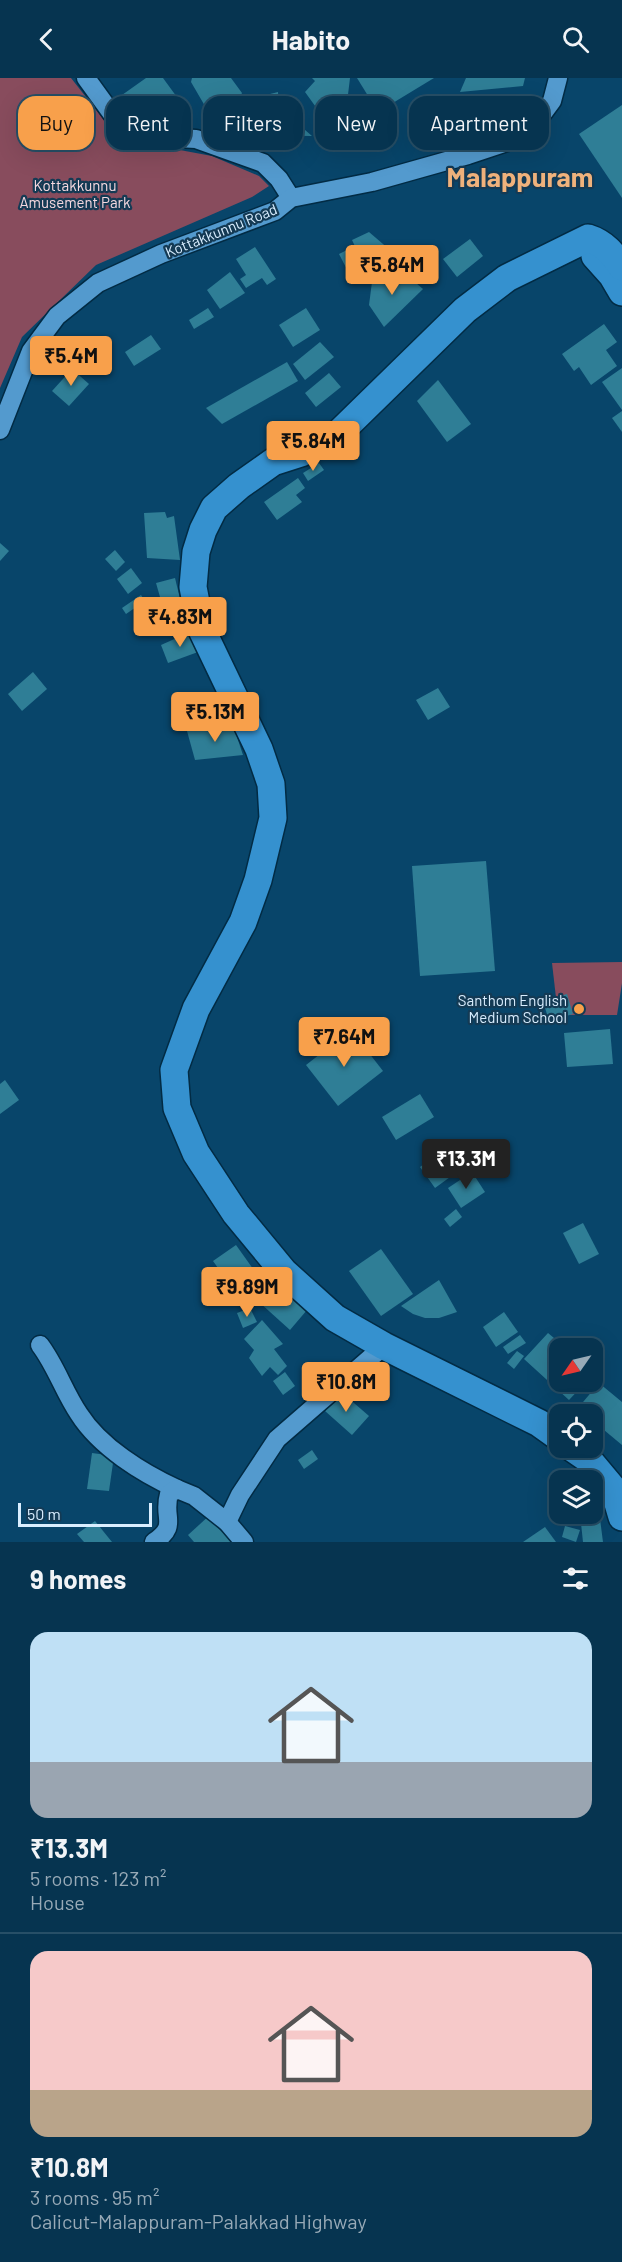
<!DOCTYPE html>
<meta charset="utf-8">
<style>
body{margin:0;font-family:Barlow,sans-serif;background:#143f5a;color:#f1f3f6;height:100vh;display:flex;flex-direction:column;font-size:22px;white-space:nowrap}
*{box-sizing:border-box;margin:0}
p{font-size:20px;color:#98aab7}
.icon{flex:none;width:33px;height:33px;fill:none;stroke:currentColor;stroke-width:2;stroke-linecap:round;stroke-linejoin:round}
.map{position:relative;height:1464px;overflow:hidden}
.details{display:flex;flex-direction:column;background:#063450;flex:1}
.details>*{flex:none}
.guide{position:absolute;left:18px;top:18px;width:586px;height:54px;display:flex;gap:12px}
.needle{width:39px;rotate:236deg}
.fabs{position:absolute;left:549px;top:1260px;display:grid;gap:12px}
.fabs a{display:grid;place-items:center;width:54px;height:54px;border-radius:12px;background:#063450;box-shadow:0 6px 24px #0002,0 0 0 2px #274f67;font-size:30px}
.scale{position:absolute;left:18px;bottom:15px;width:134px;box-sizing:border-box;padding-left:6px;border:3px solid #d9eeff;border-top:0;font-size:16px;line-height:21px;white-space:nowrap;color:#d9eeff;-webkit-text-stroke:4px #143a54;paint-order:stroke}
.price{position:absolute;translate:-50% -51px;padding:0 14px;border-radius:6px;background:#f8a04b;color:#111;font-size:20px;line-height:39px;filter:drop-shadow(0 2px 3px #0008)}
.price::after{content:'';position:absolute;left:50%;top:36px;width:18px;height:14px;margin-left:-9px;background:inherit;clip-path:polygon(0 0,100% 0,50% 100%)}
.price.current{background:#222;color:#fff}
ul{padding:0;list-style:none}
li{display:grid;align-content:center;gap:12px;height:318px;padding:0 30px}
li+li{border-top:2px solid #274f67}
li span{display:grid;place-items:center;height:186px;border-radius:18px;color:#555}
li>.icon{margin-inline-start:auto}
span .icon{width:108px;height:108px;fill:#fffc;stroke-width:1}
li b{font-size:26px}
h2{display:flex;justify-content:space-between;align-items:center;height:72px;padding:0 30px;font-size:26px}
.pill{padding:0 21px;border-radius:18px;background:#063450;box-shadow:0 6px 24px #0002,0 0 0 2px #274f67;font-size:21px;line-height:54px}
.pill.current{background:#f8a04b;color:#111}
header{display:flex;justify-content:space-between;align-items:center;height:78px;padding:0 30px;background:#063450;font-size:27px;font-weight:700}
.map>svg:first-child{display:block}
</style>
<header><svg class="icon" aria-label="back" viewBox="0 0 24 24"><path d="M15 5l-7 7 7 7"/></svg>Habito<svg class="icon" aria-label="search" viewBox="0 0 24 24"><circle cx="10" cy="10" r="6"/><path d="M15 15l6 6"/></svg></header>
<div class="map">
<svg width="622" height="1464" viewBox="0 0 622 1464">
<rect width="100%" height="100%" fill="#08456a"/>
<g fill="#884c5d">
<path d="M0,0H71L111,51L137,64L212,78L259,98L269,108L252,119L96,187L22,259L0,310Z"/>
<path d="M622,884V905L617,937H558L552,885Z"/>
</g>
<g fill="#2f7e96">
<path d="M146,0H163L190,37L177,46L168,34L144,48L122,17Z"/>
<path d="M192,0H231L242,15L237,26L220,34L217,26L209,35L191,4Z"/>
<path d="M312,0H350L347,25L323,39L305,14L315,3Z"/>
<path d="M357,0H434L378,34Z"/>
<path d="M466,0H525L523,8L460,14Z"/>
<path d="M278,14L279,35L297,45L312,58L241,57L237,40L268,42L266,17Z"/>
<path d="M622,27V120L579,56Z"/>
<path d="M369,154L404,184L369,198L352,162Z"/>
<path d="M470,161L483,178L457,199L443,181Z"/>
<path d="M255,169L276,201L267,207L262,200L246,210L240,201L246,197L236,181Z"/>
<path d="M349,171L363,201L354,205L339,176Z"/>
<path d="M402,193L423,211L384,249L369,227L372,204Z"/>
<path d="M230,194L245,215L220,231L207,212Z"/>
<path d="M208,230L214,239L194,251L189,242Z"/>
<path d="M306,230L320,252L293,269L279,247Z"/>
<path d="M604,246L617,264L606,272L617,288L591,307L579,289L574,293L562,276Z"/>
<path d="M151,257L161,271L134,288L125,274Z"/>
<path d="M320,264L334,279L305,302L293,286Z"/>
<path d="M287,284L298,303L222,346L206,330Z"/>
<path d="M622,290V332L602,304Z"/>
<path d="M72,291L89,306L69,328L52,313Z"/>
<path d="M329,295L341,309L316,329L305,315Z"/>
<path d="M438,302L471,346L447,364L417,323Z"/>
<path d="M622,333V354L612,340Z"/>
<path d="M319,385L324,392L308,403L303,395Z"/>
<path d="M298,400L305,410L296,417L302,424L277,442L264,424Z"/>
<path d="M165,434L167,440L174,438L180,482L147,480L144,435Z"/>
<path d="M0,465L9,473L0,483Z"/>
<path d="M115,472L125,484L116,493L105,481Z"/>
<path d="M131,490L142,505L128,516L117,501Z"/>
<path d="M175,500L184,537L166,540L156,505Z"/>
<path d="M141,517L145,523L126,536L122,530Z"/>
<path d="M190,554L198,574L168,585L161,567Z"/>
<path d="M33,594L47,611L22,633L8,616Z"/>
<path d="M438,610L450,629L428,642L416,622Z"/>
<path d="M233,647L243,677L195,682L187,653Z"/>
<path d="M486,783L495,893L420,898L412,788Z"/>
<path d="M567,916L573,936L549,943L543,923Z"/>
<path d="M610,951L613,986L567,989L564,955Z"/>
<path d="M351,952L383,993L338,1028L306,987Z"/>
<path d="M5,1002L19,1022L0,1036V1006Z"/>
<path d="M420,1016L434,1039L396,1062L382,1039Z"/>
<path d="M442,1073L457,1094L435,1110L420,1089Z"/>
<path d="M472,1094L485,1114L461,1130L448,1110Z"/>
<path d="M456,1131L462,1139L450,1149L444,1141Z"/>
<path d="M583,1145L599,1176L579,1186L563,1155Z"/>
<path d="M236,1167L256,1195L233,1211L213,1183Z"/>
<path d="M381,1171L413,1216L381,1238L349,1193Z"/>
<path d="M265,1194L307,1232L290,1252L248,1214Z"/>
<path d="M439,1202L457,1234L439,1240H425L413,1236L401,1228Z"/>
<path d="M250,1230L257,1244L243,1250L237,1235Z"/>
<path d="M504,1234L518,1254L496,1269L483,1249Z"/>
<path d="M262,1242L283,1266L274,1271L287,1288L278,1297L270,1289L262,1298L249,1280L254,1272L244,1261Z"/>
<path d="M548,1255L566,1270H560V1304H586L569,1322L524,1281Z"/>
<path d="M520,1257L526,1265L508,1276L503,1269Z"/>
<path d="M517,1273L524,1278L514,1291L507,1285Z"/>
<path d="M285,1294L295,1308L283,1317L273,1303Z"/>
<path d="M599,1305L622,1324V1367L592,1342V1336H586L578,1330Z"/>
<path d="M339,1312L369,1338L352,1357L325,1333Z"/>
<path d="M312,1372L318,1381L304,1391L298,1382Z"/>
<path d="M92,1375L114,1378L109,1413L87,1411Z"/>
<path d="M599,1433L603,1464H583L580,1436H592Z"/>
<path d="M211,1436L235,1464H194L188,1457Z"/>
<path d="M95,1443L112,1464H84L77,1456Z"/>
<path d="M565,1448L580,1452L576,1464L562,1459Z"/>
<path d="M545,1449L556,1464H523Z"/>
</g>
<g fill="none" stroke-linecap="round" stroke-linejoin="round">
<g stroke="#022b44" stroke-width="21">
<g id="minor">
<path d="M86,0L115,40L139,58L196,61L263,85L279,101L291,120"/>
<path d="M0,352L31,273L57,238L98,205L161,176L275,133L291,120L372,104L468,77L519,60L535,46L552,23L558,0"/>
<path d="M40,1267C56,1288 64,1314 79,1336C100,1369 142,1395 177,1411"/>
<path d="M227,1444L244,1464"/>
<path d="M154,1464C179,1447 162,1440 169,1416L177,1411L194,1418L227,1444L240,1417L277,1361L384,1268"/>
</g>
</g>
<g stroke="#022b44" stroke-width="30">
<g id="highway">
<path d="M595,178L612,197L622,214"/>
<path d="M560,1360L539,1345L384,1268L335,1240L284,1194L236,1136L196,1075L177,1030L174,992L196,931L243,844L258,802L273,740L271,706L259,671L201,550L193,509L196,474L203,452L214,430L239,408L273,384L301,375L337,357L465,232L507,200L588,160C604,165 613,176 622,189"/>
<path d="M572,1370L588,1381L614,1412L622,1439"/>
</g>
</g>
<use href="#minor" stroke="#539ace" stroke-width="18"/>
<use href="#highway" stroke="#3591cf" stroke-width="27"/>
</g>
<circle fill="#f8a04b" stroke="#143a54" stroke-width="2" cx="579" cy="931" r="6"/>
<g text-anchor="middle" dominant-baseline="central" stroke-width="4.5" stroke-linejoin="round" paint-order="stroke">
<g font-size="15" fill="#f7d9e0" stroke="#143a54">
<text x="75" y="107">Kottakkunnu<tspan x="75" dy="17">Amusement Park</tspan></text>
</g>
<g font-size="15" fill="#d9eeff" stroke="#143a54">
<text transform="translate(221 152) rotate(-22)">Kottakkunnu Road</text>
</g>
<g font-size="15" fill="#d9eeff" stroke="#143a54" text-anchor="end">
<text x="567" y="922">Santhom English<tspan x="567" dy="17">Medium School</tspan></text>
</g>
<g font-size="27" font-weight="bold" fill="#f0b27c" stroke="#143a54">
<text x="520" y="98">Malappuram</text>
</g>
</g>
</svg>
<div class="fabs">
<a><svg class="needle" viewBox="-14 -14 28 28"><path d="M0-13l5 13h-10z" fill="#e53935"/><path d="M0 13l5-13h-10z" fill="#98aab7"/></svg></a>
<a><svg class="icon" aria-label="locate" viewBox="0 0 24 24"><circle cx="12" cy="12" r="6"/><path d="M12 2v4M12 18v4M2 12h4M18 12h4"/></svg></a>
<a><svg class="icon" aria-label="layers" viewBox="0 0 24 24"><path d="M12 4l9 5-9 5-9-5zM3 14l9 5 9-5"/></svg></a>
</div>
<div class="scale">50 m</div>
<b class="price" style="left:392px;top:218px">₹5.84M</b>
<b class="price" style="left:71px;top:309px">₹5.4M</b>
<b class="price" style="left:313px;top:394px">₹5.84M</b>
<b class="price" style="left:180px;top:570px">₹4.83M</b>
<b class="price" style="left:215px;top:665px">₹5.13M</b>
<b class="price" style="left:344px;top:990px">₹7.64M</b>
<b class="price current" style="left:466px;top:1112px">₹13.3M</b>
<b class="price" style="left:247px;top:1240px">₹9.89M</b>
<b class="price" style="left:346px;top:1335px">₹10.8M</b>
<div class="guide">
<a class="pill current">Buy</a>
<a class="pill">Rent</a>
<a class="pill">Filters</a>
<a class="pill">New</a>
<a class="pill">Apartment</a>
</div>
</div>
<section class="details">
<h2>9 homes<svg class="icon" aria-label="filters" viewBox="0 0 24 24"><path d="M4 7h16M4 17h16"/><circle cx="9" cy="7" r="2"/><circle cx="15" cy="17" r="2"/></svg></h2>
<ul>
<li><span style="background:linear-gradient(#bfe0f5 70%,#9aa5b1 0)"><svg class="icon" aria-label="home" viewBox="0 0 24 24"><path d="M3 11l9-7 9 7M6 9v11h12V9"/></svg></span><div><b>₹13.3M</b><p>5 rooms · 123 m²</p><p>House</p></div></li>
<li><span style="background:linear-gradient(#f6c9c9 75%,#b9a48a 0)"><svg class="icon" aria-label="home" viewBox="0 0 24 24"><path d="M3 11l9-7 9 7M6 9v11h12V9"/></svg></span><div><b>₹10.8M</b><p>3 rooms · 95 m²</p><p>Calicut-Malappuram-Palakkad Highway</p></div></li>
</ul>
</section>
